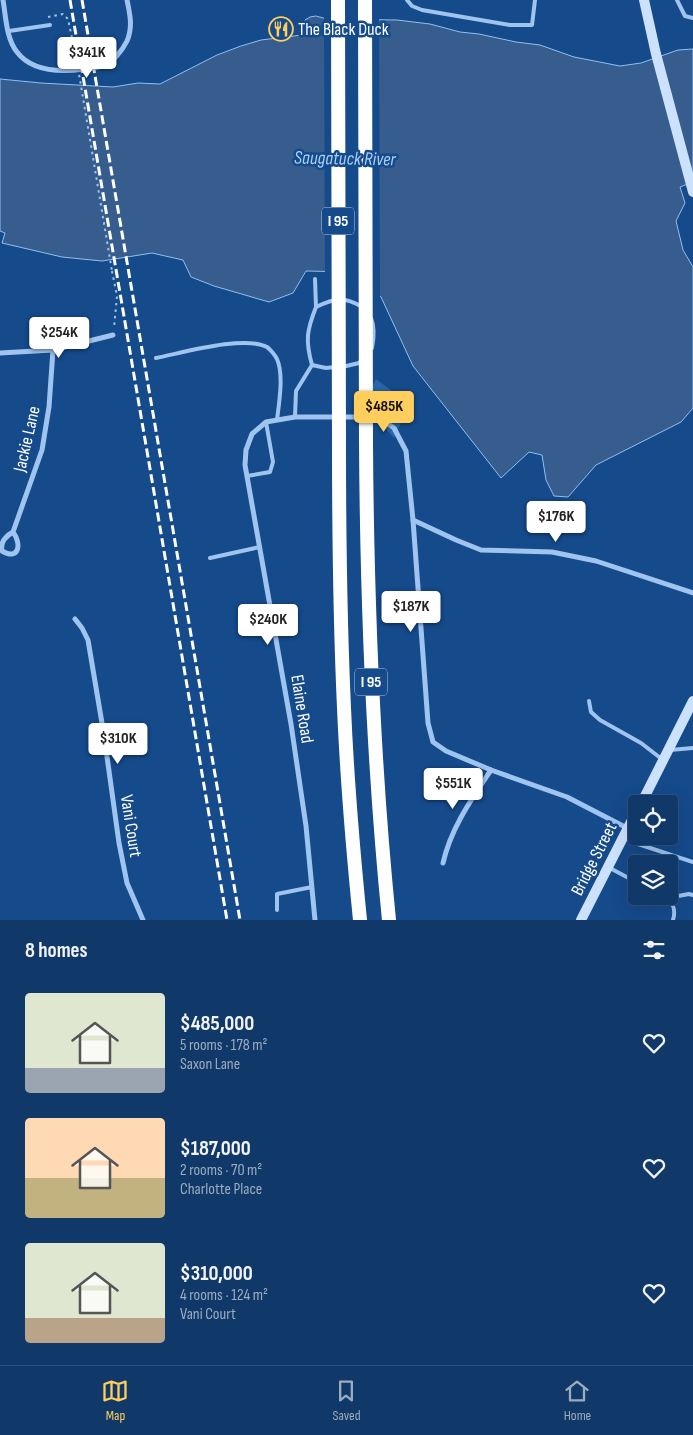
<!DOCTYPE html>
<meta charset="utf-8">
<style>
body{margin:0;font-family:"Sofia Sans Condensed",sans-serif;background:#1e4371;color:#f1f3f6;height:100vh;display:flex;flex-direction:column;font-size:19px;white-space:nowrap}
*{box-sizing:border-box;margin:0}
p{font-size:16px;color:#9cacc0}
.icon{flex:none;width:28px;height:28px;fill:none;stroke:currentColor;stroke-width:2;stroke-linecap:round;stroke-linejoin:round}
.map{position:relative;height:920px;overflow:hidden}
.details{display:flex;flex-direction:column;background:#103868;flex:1}
.details>*{flex:none}
.buttons{position:absolute;left:628px;top:795px;display:grid;gap:10px}
.buttons a{display:grid;place-items:center;width:50px;height:50px;border-radius:5px;background:#103868;box-shadow:0 5px 20px #0002,0 0 0 1px #30527c;font-size:25px}
.price{position:absolute;translate:-50% -42px;padding:0 11px;border-radius:5px;background:#fff;color:#222;font-size:16px;line-height:32px;filter:drop-shadow(0 1px 2px #0008)}
.price::after{content:'';position:absolute;left:50%;top:30px;width:15px;height:11px;margin-left:-8px;background:inherit;clip-path:polygon(0 0,100% 0,50% 100%)}
.price.current{background:#ffce5d;color:#111}
ul{padding:0;list-style:none}
li{display:flex;align-items:center;gap:15px;height:125px;padding:0 25px}
li span{display:grid;place-items:center;flex:none;width:140px;height:100px;border-radius:5px;color:#555}
li>.icon{margin-inline-start:auto}
span .icon{width:60px;height:60px;fill:#fffc;stroke-width:1}
li b{font-size:21px}
h2{display:flex;justify-content:space-between;align-items:center;height:60px;padding:0 25px;font-size:21px}
.tabs{display:flex;justify-content:space-around;align-items:center;height:70px;border-top:1px solid #30527c;background:#103868;font-size:14px;color:#9cacc0}
.tabs a{display:grid;justify-items:center;gap:2px}
.tabs .current{color:#ffce5d}
.map>svg:first-child{display:block}
</style>
<div class="map">
<svg width="693" height="920" viewBox="0 0 693 920">
<rect width="100%" height="100%" fill="#154a8b"/>
<path fill="#2764aa" d="M376,379L396,394L409,406L394,438L385,428L367,418L371,388Z"/>
<path fill="#365d8d" stroke="#90bff2" d="M316,16L327,19L397,20L430,24L460,32L479,34L516,42L540,45L574,57L620,66L641,63L678,50L693,49V182L680,187L685,203L676,221L683,250L693,267V408L681,422L596,465L568,497L554,496L546,480L542,455L529,452L501,478L413,366L381,297L353,272L306,271L293,293L269,302L214,286L191,277L183,260L152,253L102,261L62,257L2,243L5,233L0,231V79L41,83L113,87L138,83L160,84L217,55L241,46L261,40L302,35L307,33L305,20L310,17Z"/>
<path fill="#154a8b" d="M324,16L327,17H379L380,300L352,274H325Z"/>
<g fill="none" stroke-linecap="round" stroke-linejoin="round">
<g stroke="#9ec4ef" stroke-width="2" stroke-dasharray="2.5 4" stroke-linecap="butt">
<path d="M48,17L63,14L68,19L77,62"/>
<path d="M112,271L117,296L114,328"/>
</g>
<g stroke="#9ec4ef" stroke-width="4">
<path d="M407,0L412,6L422,10L510,25H532L535,0"/>
<path d="M677,0L685,16L693,18"/>
<path d="M9,31L50,25"/>
<path d="M315,279L316,307"/>
<path d="M371,318C375,328 374,338 372,348"/>
<path d="M156,358C182,353 244,335 267,347C270,349 275,355 277,359C284,375 279,403 277,420"/>
<path d="M312,365C305,340 307,330 316,307C335,298 344,296 362,307"/>
<path d="M342,367L359,363L361,361"/>
<path d="M295,417L296,391L312,365L326,368L335,367"/>
<path d="M247,476L270,472L273,462L266,422"/>
<path d="M210,558L260,547"/>
<path d="M589,701L591,712L600,720L641,743L663,760"/>
<path d="M670,750L693,748"/>
<path d="M624,836L638,844L693,862"/>
<path d="M608,867L636,882"/>
<path d="M664,896C673,901 676,910 673,920"/>
<path d="M667,898L689,894L693,895"/>
<path d="M277,910V894L312,887"/>
</g>
<g stroke="#9ec4ef" stroke-width="5">
<path d="M3,0C6,17 6,38 17,52C32,72 62,72 84,69C91,69 97,68 103,66C113,62 122,51 127,41C133,27 130,14 127,0"/>
<path d="M0,353L53,350L113,335"/>
<path d="M413,520L456,540L481,550L552,552L596,561L693,593"/>
<path d="M13,532C6,536 0,542 2,551C19,561 22,544 13,532L42,450L49,407L53,350"/>
<path d="M75,619L82,628L88,640L104,735L119,843L127,883L143,920"/>
<path d="M443,863C451,828 471,800 491,770"/>
<path d="M315,920L306,826L291,724L245,465L246,450L252,434L266,422L295,417H378L394,428L406,451L413,520L428,723L433,742L446,751L491,770L567,797L627,828"/>
</g>
<g stroke="#cce1fb" stroke-width="10">
<path d="M644,0L656,54L693,192"/>
<path d="M641,804L693,701"/>
<path d="M581,920L636,812"/>
</g>
<g stroke="#fff" stroke-width="14">
<path d="M339,443C339,531 340,620 344,708C347,779 353,850 360,920"/>
<path d="M366,443C367,602 373,761 389,920"/>
</g>
<g stroke="#fff" stroke-width="3" stroke-dasharray="9 4" stroke-linecap="butt">
<path d="M70,0L227,920"/>
<path d="M82,0L240,920"/>
</g>
<path stroke="#9ec4ef" stroke-width="2" stroke-dasharray="2.5 4" stroke-linecap="butt" d="M77,62L112,271"/>
<g stroke="#fff" stroke-width="14">
<path d="M338,0L339,443"/>
<path d="M365,0L366,443"/>
</g>
</g>
<defs>
<g id="restaurant-ring" transform="scale(1.25)"><circle r="9.5" fill="#154a8b" stroke="#ffce5d" stroke-width="1.5"/><path d="M-5-6h1v4h1v-4h1v4h1v-4h1v5L-1.5 .5V6h-2V.5L-5-1ZM5-6V6H3V1.5H1.5Q1.5-4 5-6Z" fill="#ffce5d"/></g>
</defs>
<g fill-rule="evenodd">
<use href="#restaurant-ring" x="281" y="29"/>
</g>
<g text-anchor="middle" dominant-baseline="central" stroke-width="5" stroke-linejoin="round" paint-order="stroke">
<g fill="#154a8b" stroke="#b9c9dc" stroke-width="1">
<rect x="322" y="207.5" width="32" height="27" rx="4"/>
<rect x="355" y="668.5" width="32" height="27" rx="4"/>
</g>
<g font-size="16" font-weight="bold" fill="#fff">
<text x="338" y="221">I 95</text>
<text x="371" y="682">I 95</text>
</g>
<g font-size="18" fill="#fff" stroke="#154a8b" text-anchor="start">
<text x="298" y="29">The Black Duck</text>
</g>
<g font-size="18" fill="#fff" stroke="#154a8b">
<text transform="translate(27 439) rotate(-77)">Jackie Lane</text>
<text transform="translate(302 709) rotate(81)">Elaine Road</text>
<text transform="translate(131 826) rotate(81)">Vani Court</text>
<text transform="translate(594 859) rotate(-63)">Bridge Street</text>
</g>
<g font-size="19" font-style="italic" fill="#aacef7" stroke="#154a8b">
<text transform="translate(345 159) rotate(1)">Saugatuck River</text>
</g>
</g>
</svg>
<div class="buttons">
<a><svg class="icon" aria-label="locate" viewBox="0 0 24 24"><circle cx="12" cy="12" r="6"/><path d="M12 2v4M12 18v4M2 12h4M18 12h4"/></svg></a>
<a><svg class="icon" aria-label="layers" viewBox="0 0 24 24"><path d="M12 4l9 5-9 5-9-5zM3 14l9 5 9-5"/></svg></a>
</div>
<b class="price" style="left:87px;top:79px">$341K</b>
<b class="price" style="left:59px;top:359px">$254K</b>
<b class="price current" style="left:384px;top:433px">$485K</b>
<b class="price" style="left:556px;top:543px">$176K</b>
<b class="price" style="left:411px;top:633px">$187K</b>
<b class="price" style="left:268px;top:646px">$240K</b>
<b class="price" style="left:118px;top:765px">$310K</b>
<b class="price" style="left:453px;top:810px">$551K</b>
</div>
<section class="details">
<h2>8 homes<svg class="icon" aria-label="filters" viewBox="0 0 24 24"><path d="M4 7h16M4 17h16"/><circle cx="9" cy="7" r="2"/><circle cx="15" cy="17" r="2"/></svg></h2>
<ul>
<li><span style="background:linear-gradient(#dfe7d0 75%,#9aa5b1 0)"><svg class="icon" aria-label="home" viewBox="0 0 24 24"><path d="M3 11l9-7 9 7M6 9v11h12V9"/></svg></span><div><b>$485,000</b><p>5 rooms · 178 m²</p><p>Saxon Lane</p></div><svg class="icon" aria-label="heart" viewBox="0 0 24 24"><path d="M12 20l-8-8c-3-5 5-10 8-4 3-6 11-1 8 4z"/></svg></li>
<li><span style="background:linear-gradient(#ffd9b3 60%,#c2b280 0)"><svg class="icon" aria-label="home" viewBox="0 0 24 24"><path d="M3 11l9-7 9 7M6 9v11h12V9"/></svg></span><div><b>$187,000</b><p>2 rooms · 70 m²</p><p>Charlotte Place</p></div><svg class="icon" aria-label="heart" viewBox="0 0 24 24"><path d="M12 20l-8-8c-3-5 5-10 8-4 3-6 11-1 8 4z"/></svg></li>
<li><span style="background:linear-gradient(#dfe7d0 75%,#b9a48a 0)"><svg class="icon" aria-label="home" viewBox="0 0 24 24"><path d="M3 11l9-7 9 7M6 9v11h12V9"/></svg></span><div><b>$310,000</b><p>4 rooms · 124 m²</p><p>Vani Court</p></div><svg class="icon" aria-label="heart" viewBox="0 0 24 24"><path d="M12 20l-8-8c-3-5 5-10 8-4 3-6 11-1 8 4z"/></svg></li>
</ul>
</section>
<nav class="tabs">
<a class="current"><svg class="icon" aria-label="map" viewBox="0 0 24 24"><path d="M3 6l6-2 6 2 6-2v14l-6 2-6-2-6 2zM9 4v14M15 6v14"/></svg>Map</a>
<a><svg class="icon" aria-label="saved" viewBox="0 0 24 24"><path d="M7 4h10v16l-5-4-5 4z"/></svg>Saved</a>
<a><svg class="icon" aria-label="home" viewBox="0 0 24 24"><path d="M3 11l9-7 9 7M6 9v11h12V9"/></svg>Home</a>
</nav>
